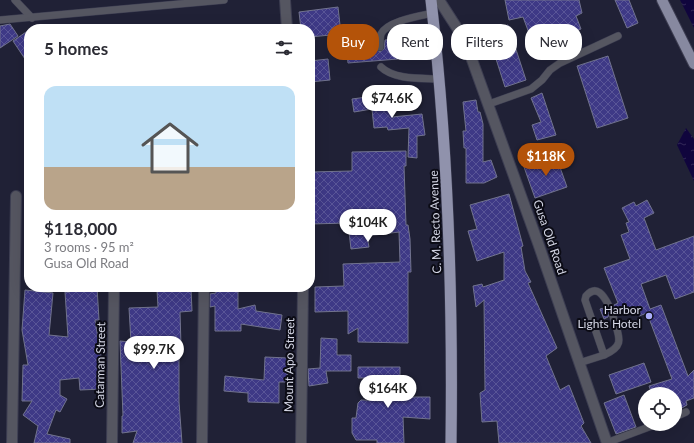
<!DOCTYPE html>
<meta charset="utf-8">
<style>
body{margin:0;font-family:Lato,sans-serif;background:#f2f2f3;color:#2b2b33;height:100vh;display:flex;flex-direction:column;font-size:15px;white-space:nowrap}
*{box-sizing:border-box;margin:0}
p{font-size:13px;color:#7c7c81}
.icon{flex:none;width:22px;height:22px;fill:none;stroke:currentColor;stroke-width:2;stroke-linecap:round;stroke-linejoin:round}
.map{position:relative;flex:1;overflow:hidden}
.panel{position:absolute;left:24px;top:24px;width:291px;height:268px;display:flex;flex-direction:column;background:#fff;border-radius:16px;box-shadow:0 4px 16px #0002}
.panel>*{flex:none}
.guide{position:absolute;left:327px;top:24px;width:307px;height:36px;display:flex;gap:8px}
.controls{position:absolute;left:638px;top:387px;display:grid;gap:8px}
.controls a{display:grid;place-items:center;width:44px;height:44px;border-radius:50%;background:#fff;box-shadow:0 4px 16px #0002;font-size:20px}
.price{position:absolute;translate:-50% -34px;padding:0 9px;border-radius:14px;background:#fff;color:#222;font-size:13px;line-height:26px;filter:drop-shadow(0 1px 2px #0008)}
.price::after{content:'';position:absolute;left:50%;top:24px;width:12px;height:9px;margin-left:-6px;background:inherit;clip-path:polygon(0 0,100% 0,50% 100%)}
.price.selected{background:#b45309;color:#fff}
ul{padding:0;list-style:none}
li{display:grid;align-content:center;gap:8px;height:212px;padding:0 20px}
li+li{border-top:1px solid #e1e1e2}
li span{display:grid;place-items:center;height:124px;border-radius:12px;color:#555}
li>.icon{margin-inline-start:auto}
span .icon{width:72px;height:72px;fill:#fffc;stroke-width:1}
li b{font-size:17px}
h2{display:flex;justify-content:space-between;align-items:center;height:48px;padding:0 20px;font-size:17px}
.chip{padding:0 14px;border-radius:16px;background:#fff;box-shadow:0 4px 16px #0002;font-size:14px;line-height:36px}
.chip.selected{background:#b45309;color:#fff}
.map>svg:first-child{display:block}
</style>
<div class="map">
<svg width="694" height="443" viewBox="0 0 694 443">
<defs>
<pattern id="water-ripples" width="26" height="14" patternUnits="userSpaceOnUse"><rect width="26" height="14" fill="#10053d"/><path d="M2 4q2-2 4 0t4 0M15 11q2-2 4 0t4 0" fill="none" stroke="#322959"/></pattern>
<pattern id="building-cross-hatch" width="8" height="8" patternUnits="userSpaceOnUse"><rect width="8" height="8" fill="#3e3986"/><path d="M0 0l8 8M0 8l8-8" fill="none" stroke="#595597"/></pattern>
</defs>
<rect width="100%" height="100%" fill="#202136"/>
<g fill="url(#water-ripples)">
<path d="M680,0H694V28Z"/>
<path d="M686,128L694,139V181L677,145Z"/>
</g>
<g fill="url(#building-cross-hatch)" stroke="#71738e" fill-rule="evenodd">
<path d="M505,0H579L582,13L576,16L581,29L543,45L537,30L529,33L523,17L509,20Z"/>
<path d="M615,0H629L638,23L627,28Z"/>
<path d="M338,7L341,34L310,37V29H301L299,12Z"/>
<path d="M10,24L18,36L0,48V26Z"/>
<path d="M508,25L526,80L505,87L487,31Z"/>
<path d="M29,30V65L13,41Z"/>
<path d="M397,39L398,59L348,63L346,43L375,41L376,49L380,52L384,49L385,40Z"/>
<path d="M608,56L628,118L597,128L577,66Z"/>
<path d="M328,59L330,80L310,82V61Z"/>
<path d="M542,93L556,135L537,140L532,125L541,122L531,98Z"/>
<path d="M389,94L392,117L422,114L425,135L417,136V158L408,157L409,128L388,130L387,127L374,128L372,109L354,112L352,99Z"/>
<path d="M476,100L478,112H480L483,124V162L491,160L497,177L484,183H466V148H464L463,131H466L463,102Z"/>
<path d="M406,151V166H404L406,225H408L410,239L411,272H408V343L358,342V328L348,334V311L315,312V287L344,286L343,264L400,262L399,232L367,236L369,247L351,249L348,223L310,224V172L352,171V152Z"/>
<path d="M556,156L567,187L535,198L524,167Z"/>
<path d="M509,194L523,246L521,247L525,271L531,282L528,283L557,348L546,356L560,390L569,385L584,423L581,426L591,443H499L497,421L482,422L480,393L485,390L484,300L476,307L473,286L482,284L483,287L504,280V252L477,261L468,231L477,229L470,205Z"/>
<path d="M647,200L654,213L644,218L656,250L694,236V292L675,299L666,275L641,284L650,309L661,305L688,376L694,370V398L686,401L687,405L675,412V394H652L649,386L672,379L647,313L639,316L637,309L623,314L622,312L618,314L612,311L609,313L608,317L604,319L600,309L604,308L607,310L611,311L614,305L618,303L604,268L630,259L621,235L629,232L626,223L629,222L622,208L634,202L636,206Z"/>
<path d="M70,287H97L99,320H95L103,369L104,389L80,390L79,378L60,380V395L67,399L60,412L56,410L47,434L70,439V443H34L38,426L23,415L32,401H22L23,365H28L22,330L25,290L53,293L49,335L68,337L65,292H70Z"/>
<path d="M216,287H238V309L255,305L256,311L282,315L280,330L241,324V331H215V306L210,307V294L216,293Z"/>
<path d="M191,289L192,311L180,312L181,346L179,347V402L182,443H133L137,431L122,433V416H123L120,341L131,342L129,308L158,307L157,290ZM157,339V359H138L139,340Z"/>
<path d="M321,338L337,339V355H351V371H326L328,383L309,386L308,369L320,368Z"/>
<path d="M265,357L288,358L287,382H279V403L248,402V393L224,391L225,376L264,380Z"/>
<path d="M644,363L651,382L616,394L609,375Z"/>
<path d="M358,367H400V384H409V397H430V419L403,417L404,443H377V440H356L352,433V418H356L358,403L361,400L386,401L385,378H358Z"/>
<path d="M624,395L636,427L616,434L604,403Z"/>
</g>
<g fill="none" stroke-linecap="round" stroke-linejoin="round">
<g stroke="#3d3e52" stroke-width="8">
<g id="service">
<path d="M15,0L32,18"/>
<path d="M0,20L224,0"/>
<path d="M380,47C380,43 380,38 381,34C387,21 420,16 433,13"/>
<path d="M381,67C394,80 422,78 440,79"/>
<path d="M489,104L531,89L542,80L550,70L560,63L618,36"/>
<path d="M609,306C604,296 597,284 586,296L585,300L604,355C627,345 618,336 613,316"/>
<path d="M579,363L604,355"/>
<path d="M675,417L686,412"/>
<path d="M606,443L657,424"/>
</g>
</g>
<g stroke="#3d3e52" stroke-width="12">
<g id="minor">
<path d="M285,0L287,29"/>
<path d="M12,443L16,196"/>
<path d="M112,443L114,287"/>
<path d="M202,443L204,287"/>
<path d="M301,443L303,287"/>
</g>
</g>
<g stroke="#3d3e52" stroke-width="12">
<path id="tertiary" d="M439,0L457,28L471,57L538,243L607,443"/>
</g>
<g stroke="#3d3e52" stroke-width="12">
<path id="primary" d="M662,0L694,64"/>
</g>
<g stroke="#3d3e52" stroke-width="12">
<path id="trunk" d="M431,0C448,147 453,295 451,443"/>
</g>
<use href="#service" stroke="#555661" stroke-width="7"/>
<use href="#minor" stroke="#555661" stroke-width="10"/>
<use href="#tertiary" stroke="#555661" stroke-width="10"/>
<use href="#primary" stroke="#8789a0" stroke-width="10"/>
<use href="#trunk" stroke="#9092ac" stroke-width="11"/>
</g>
<circle fill="#acaffb" stroke="#0b0b15" stroke-width="1.5" cx="649" cy="316" r="4"/>
<g text-anchor="middle" dominant-baseline="central" stroke-width="4" stroke-linejoin="round" paint-order="stroke">
<g font-size="12" fill="#d5d7e6" stroke="#0b0b15">
<text transform="translate(435 222) rotate(-92)">C. M. Recto Avenue</text>
<text transform="translate(550 237) rotate(71)">Gusa Old Road</text>
<text transform="translate(100 365) rotate(-89)">Catarman Street</text>
<text transform="translate(289 365) rotate(-89)">Mount Apo Street</text>
</g>
<g font-size="12" fill="#d5d7e6" stroke="#0b0b15" text-anchor="end">
<text x="641" y="309">Harbor<tspan x="641" dy="14">Lights Hotel</tspan></text>
</g>
</g>
</svg>
<div class="controls">
<a><svg class="icon" aria-label="locate" viewBox="0 0 24 24"><circle cx="12" cy="12" r="6"/><path d="M12 2v4M12 18v4M2 12h4M18 12h4"/></svg></a>
</div>
<b class="price" style="left:392px;top:119px">$74.6K</b>
<b class="price selected" style="left:546px;top:177px">$118K</b>
<b class="price" style="left:368px;top:243px">$104K</b>
<b class="price" style="left:154px;top:370px">$99.7K</b>
<b class="price" style="left:388px;top:409px">$164K</b>
<div class="guide">
<a class="chip selected">Buy</a>
<a class="chip">Rent</a>
<a class="chip">Filters</a>
<a class="chip">New</a>
</div>
<section class="panel">
<h2>5 homes<svg class="icon" aria-label="filters" viewBox="0 0 24 24"><path d="M4 7h16M4 17h16"/><circle cx="9" cy="7" r="2"/><circle cx="15" cy="17" r="2"/></svg></h2>
<ul>
<li><span style="background:linear-gradient(#bfe0f5 65%,#b9a48a 0)"><svg class="icon" aria-label="home" viewBox="0 0 24 24"><path d="M3 11l9-7 9 7M6 9v11h12V9"/></svg></span><div><b>$118,000</b><p>3 rooms · 95 m²</p><p>Gusa Old Road</p></div></li>
</ul>
</section>
</div>
